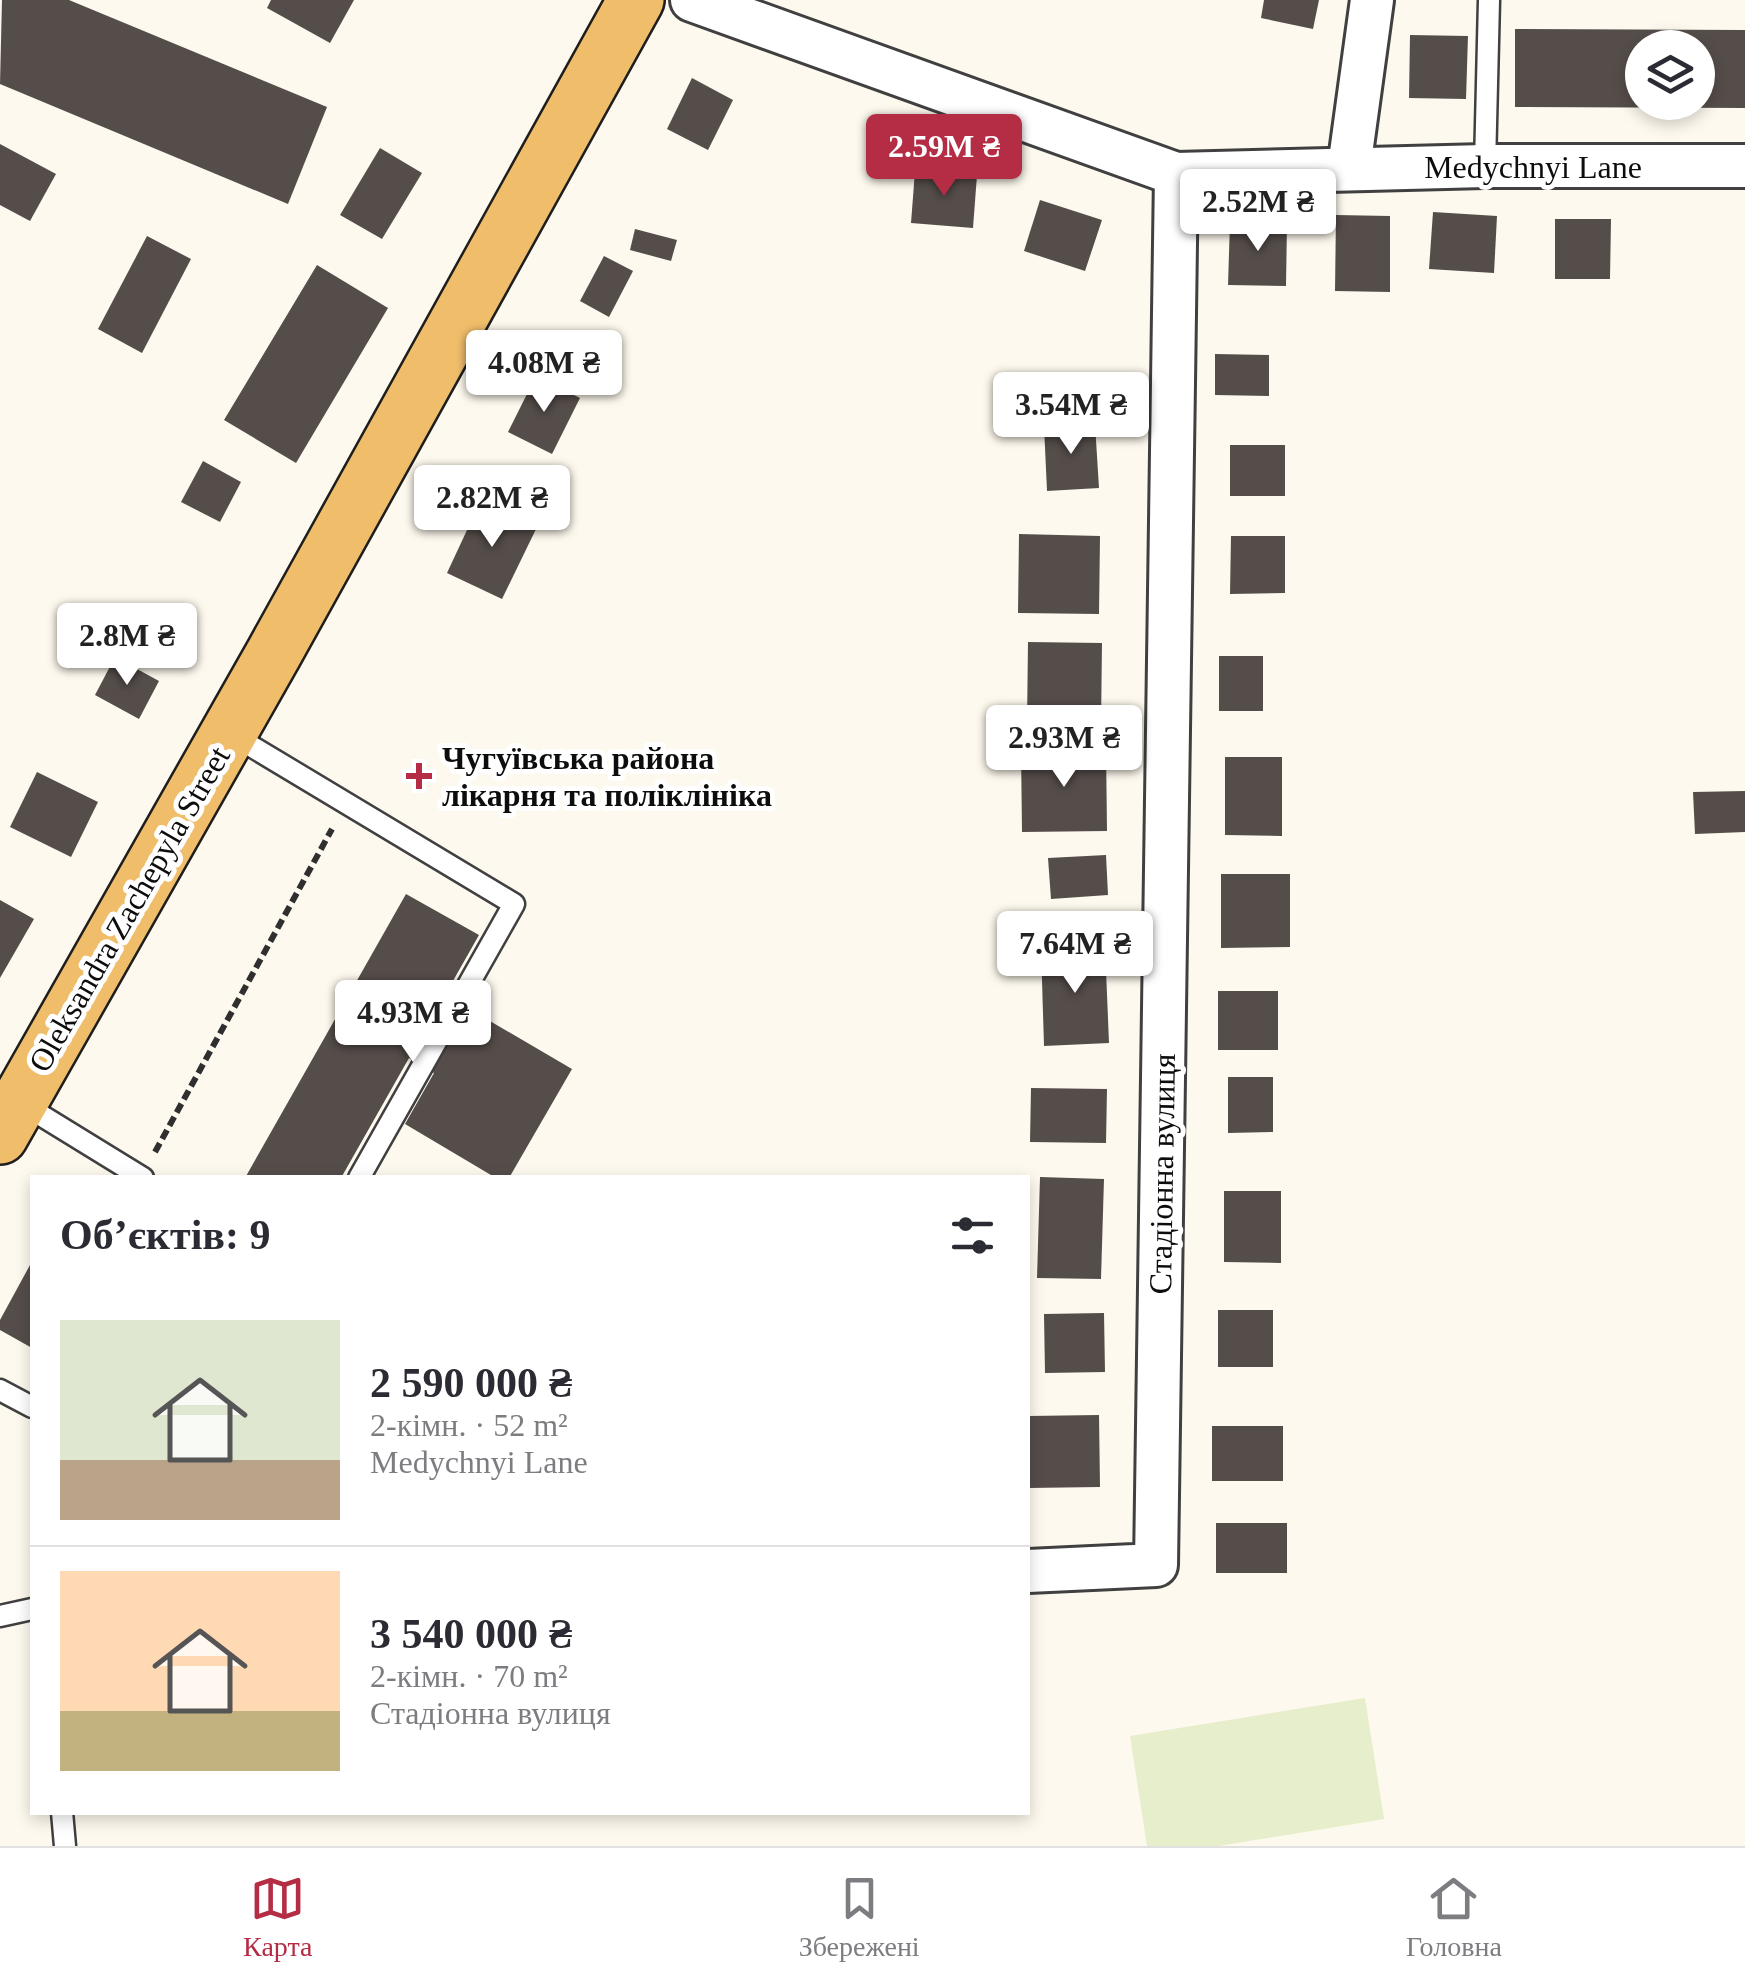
<!DOCTYPE html>
<html lang="uk">
<meta charset="utf-8">
<style>
body{margin:0;font-family:Georgia,serif;background:#f2f2f3;color:#2b2b33;height:100vh;display:flex;flex-direction:column;font-size:38px;white-space:nowrap}
*{box-sizing:border-box;margin:0}
p{font-size:32px;color:#7c7c81}
.icon{flex:none;width:55px;height:55px;fill:none;stroke:currentColor;stroke-width:2;stroke-linecap:round;stroke-linejoin:round}
.map{position:relative;flex:1;overflow:hidden}
.side{position:absolute;left:30px;top:1175px;width:1000px;height:640px;display:flex;flex-direction:column;background:#fff;border-radius:0px;box-shadow:0 5px 15px #0003}
.side>*{flex:none}
.fabs{position:absolute;left:1625px;top:30px;display:grid;gap:20px}
.fabs a{display:grid;place-items:center;width:90px;height:90px;border-radius:50%;background:#fff;box-shadow:0 5px 15px #0003;font-size:50px}
.price{position:absolute;translate:-50% -85px;padding:0 22px;border-radius:10px;background:#fff;color:#222;font-size:32px;line-height:65px;filter:drop-shadow(0 2px 5px #0008)}
.price::after{content:'';position:absolute;left:50%;top:60px;width:30px;height:22px;margin-left:-15px;background:inherit;clip-path:polygon(0 0,100% 0,50% 100%)}
.price.current{background:#b42d45;color:#fff}
ul{padding:0;list-style:none}
li{display:flex;align-items:center;gap:30px;height:250px;padding:0 30px}
li+li{border-top:2px solid #e1e1e2}
li span{display:grid;place-items:center;flex:none;width:280px;height:200px;border-radius:0px;color:#555}
li>.icon{margin-inline-start:auto}
span .icon{width:120px;height:120px;fill:#fffc;stroke-width:1}
li b{font-size:42px}
h2{display:flex;justify-content:space-between;align-items:center;height:120px;padding:0 30px;font-size:42px}
.dock{display:flex;justify-content:space-around;align-items:center;height:140px;border-top:2px solid #e1e1e2;background:#fff;font-size:28px;color:#7c7c81}
.dock a{display:grid;justify-items:center;gap:5px}
.dock .current{color:#b42d45}
.map>svg:first-child{display:block}
</style>
<div class="map">
<svg width="1745" height="1846" viewBox="0 0 1745 1846">
<rect width="100%" height="100%" fill="#fef9ee"/>
<path fill="#e6eecb" d="M1365,1698L1384,1819L1219,1846H1147L1130,1736Z"/>
<g fill="#554d4a" fill-rule="evenodd">
<path d="M2,0H69L327,107L288,204L0,84Z"/>
<path d="M271,0H354L330,43L267,8Z"/>
<path d="M1264,0H1319L1313,29L1261,18Z"/>
<path d="M1515,29L1745,30V108L1515,107ZM1642,48H1698V102H1642Z"/>
<path d="M1410,35L1468,36L1466,99L1409,98Z"/>
<path d="M692,78L733,100L708,150L667,129Z"/>
<path d="M0,144L56,174L30,221L0,205Z"/>
<path d="M380,148L422,173L382,239L340,215Z"/>
<path d="M915,171L977,175L973,228L911,223Z"/>
<path d="M1040,200L1102,220L1085,271L1024,251Z"/>
<path d="M1433,212L1497,216L1494,273L1429,269Z"/>
<path d="M1336,215L1390,216V292L1335,291Z"/>
<path d="M1555,219H1611L1610,279H1555Z"/>
<path d="M1230,221L1287,223L1286,286L1228,285Z"/>
<path d="M635,229L677,240L671,261L630,250Z"/>
<path d="M147,236L191,259L142,353L98,329Z"/>
<path d="M604,256L633,271L609,317L580,301Z"/>
<path d="M317,265L388,308L296,463L224,420Z"/>
<path d="M567,339L616,362L607,381L558,359Z"/>
<path d="M1215,354L1269,355V396L1215,395Z"/>
<path d="M536,376L580,398L552,454L508,432Z"/>
<path d="M1095,424L1099,488L1047,491L1044,426Z"/>
<rect x="1230" y="445" width="55" height="51"/>
<path d="M203,461L241,482L220,522L181,502Z"/>
<path d="M481,500L537,527L502,599L447,573Z"/>
<path d="M1019,534L1100,536L1099,614L1018,613Z"/>
<path d="M1231,536H1285V593L1230,594Z"/>
<path d="M1028,642L1102,643L1101,724L1027,723Z"/>
<rect x="1219" y="656" width="44" height="55"/>
<path d="M115,657L159,681L139,719L95,695Z"/>
<path d="M1106,748L1107,831L1022,832L1021,749Z"/>
<path d="M1225,757H1282V836L1225,835Z"/>
<path d="M37,772L98,802L71,857L10,827Z"/>
<path d="M1745,791V832L1695,834L1693,792Z"/>
<path d="M1106,855L1108,895L1051,899L1048,858Z"/>
<path d="M1221,874H1290V947L1221,948Z"/>
<path d="M406,894L479,935L428,1025L454,1040L471,1010L572,1069L509,1178H496L405,1124L434,1073L409,1058L341,1178H245Z"/>
<path d="M0,900L34,919L0,978Z"/>
<path d="M1105,946L1109,1043L1044,1046L1041,948Z"/>
<rect x="1218" y="991" width="60" height="59"/>
<path d="M1228,1077H1273V1132L1228,1133Z"/>
<path d="M1031,1088L1107,1089L1106,1143L1030,1142Z"/>
<path d="M1040,1177L1104,1179L1101,1279L1037,1278Z"/>
<path d="M1224,1191H1281V1263L1224,1262Z"/>
<path d="M30,1265L32,1267V1348L0,1330V1320Z"/>
<rect x="1218" y="1310" width="55" height="57"/>
<path d="M1104,1313L1105,1372L1045,1373L1044,1314Z"/>
<path d="M1099,1415L1100,1487L1028,1488V1416Z"/>
<rect x="1212" y="1426" width="71" height="55"/>
<rect x="1216" y="1523" width="71" height="50"/>
</g>
<g fill="none" stroke-linecap="round" stroke-linejoin="round">
<g stroke="#404040" stroke-width="25">
<g id="service">
<path d="M1485,166L1489,0"/>
<path d="M231,734L514,904L359,1178"/>
<path d="M21,1103L143,1178"/>
<path d="M0,1390L32,1407"/>
<path d="M0,1616L32,1609"/>
<path d="M62,1812L65,1846"/>
</g>
</g>
<g stroke="#404040" stroke-width="48">
<g id="minor">
<path d="M692,0L1176,174L1485,166H1745"/>
<path d="M1349,168L1372,0"/>
<path d="M1028,1571L1156,1565L1176,174"/>
</g>
</g>
<g stroke="#1e1e1e" stroke-width="60">
<path id="primary" d="M0,1136L274,653L636,0"/>
</g>
<path stroke="#2f2f2f" stroke-width="6" stroke-dasharray="10 5" stroke-linecap="butt" d="M155,1152L332,829"/>
<use href="#service" stroke="#fff" stroke-width="20"/>
<use href="#minor" stroke="#fff" stroke-width="42"/>
<use href="#primary" stroke="#f0be6b" stroke-width="55"/>
</g>
<path fill="#b42d45" stroke="#fff" stroke-width="4" d="M414 761h10v10h10v10h-10v10h-10v-10h-10v-10h10z"/>
<g text-anchor="middle" dominant-baseline="central" stroke-width="10" stroke-linejoin="round" paint-order="stroke">
<g font-size="32" fill="#0d0d0d" stroke="#fff">
<text x="1533" y="167">Medychnyi Lane</text>
<text transform="translate(129 909) rotate(-60)">Oleksandra Zachepyla Street</text>
<text transform="translate(1162 1174) rotate(-89)">Стадіонна вулиця</text>
</g>
<g font-size="32" font-weight="bold" fill="#0d0d0d" stroke="#fff" text-anchor="start">
<text x="442" y="758">Чугуївська района<tspan x="442" dy="37">лікарня та поліклініка</tspan></text>
</g>
</g>
</svg>
<div class="fabs">
<a><svg class="icon" aria-label="layers" viewBox="0 0 24 24"><path d="M12 4l9 5-9 5-9-5zM3 14l9 5 9-5"/></svg></a>
</div>
<b class="price current" style="left:944px;top:199px">2.59M ₴</b>
<b class="price" style="left:1258px;top:254px">2.52M ₴</b>
<b class="price" style="left:544px;top:415px">4.08M ₴</b>
<b class="price" style="left:1071px;top:457px">3.54M ₴</b>
<b class="price" style="left:492px;top:550px">2.82M ₴</b>
<b class="price" style="left:127px;top:688px">2.8M ₴</b>
<b class="price" style="left:1064px;top:790px">2.93M ₴</b>
<b class="price" style="left:1075px;top:996px">7.64M ₴</b>
<b class="price" style="left:413px;top:1065px">4.93M ₴</b>
<section class="side">
<h2>Об’єктів: 9<svg class="icon" aria-label="filters" viewBox="0 0 24 24"><path d="M4 7h16M4 17h16"/><circle cx="9" cy="7" r="2"/><circle cx="15" cy="17" r="2"/></svg></h2>
<ul>
<li><span style="background:linear-gradient(#dfe7d0 70%,#b9a48a 0)"><svg class="icon" aria-label="home" viewBox="0 0 24 24"><path d="M3 11l9-7 9 7M6 9v11h12V9"/></svg></span><div><b>2 590 000 ₴</b><p>2-кімн. · 52 m²</p><p>Medychnyi Lane</p></div></li>
<li><span style="background:linear-gradient(#ffd9b3 70%,#c2b280 0)"><svg class="icon" aria-label="home" viewBox="0 0 24 24"><path d="M3 11l9-7 9 7M6 9v11h12V9"/></svg></span><div><b>3 540 000 ₴</b><p>2-кімн. · 70 m²</p><p>Стадіонна вулиця</p></div></li>
</ul>
</section>
</div>
<nav class="dock">
<a class="current"><svg class="icon" aria-label="map" viewBox="0 0 24 24"><path d="M3 6l6-2 6 2 6-2v14l-6 2-6-2-6 2zM9 4v14M15 6v14"/></svg>Карта</a>
<a><svg class="icon" aria-label="saved" viewBox="0 0 24 24"><path d="M7 4h10v16l-5-4-5 4z"/></svg>Збережені</a>
<a><svg class="icon" aria-label="home" viewBox="0 0 24 24"><path d="M3 11l9-7 9 7M6 9v11h12V9"/></svg>Головна</a>
</nav>
